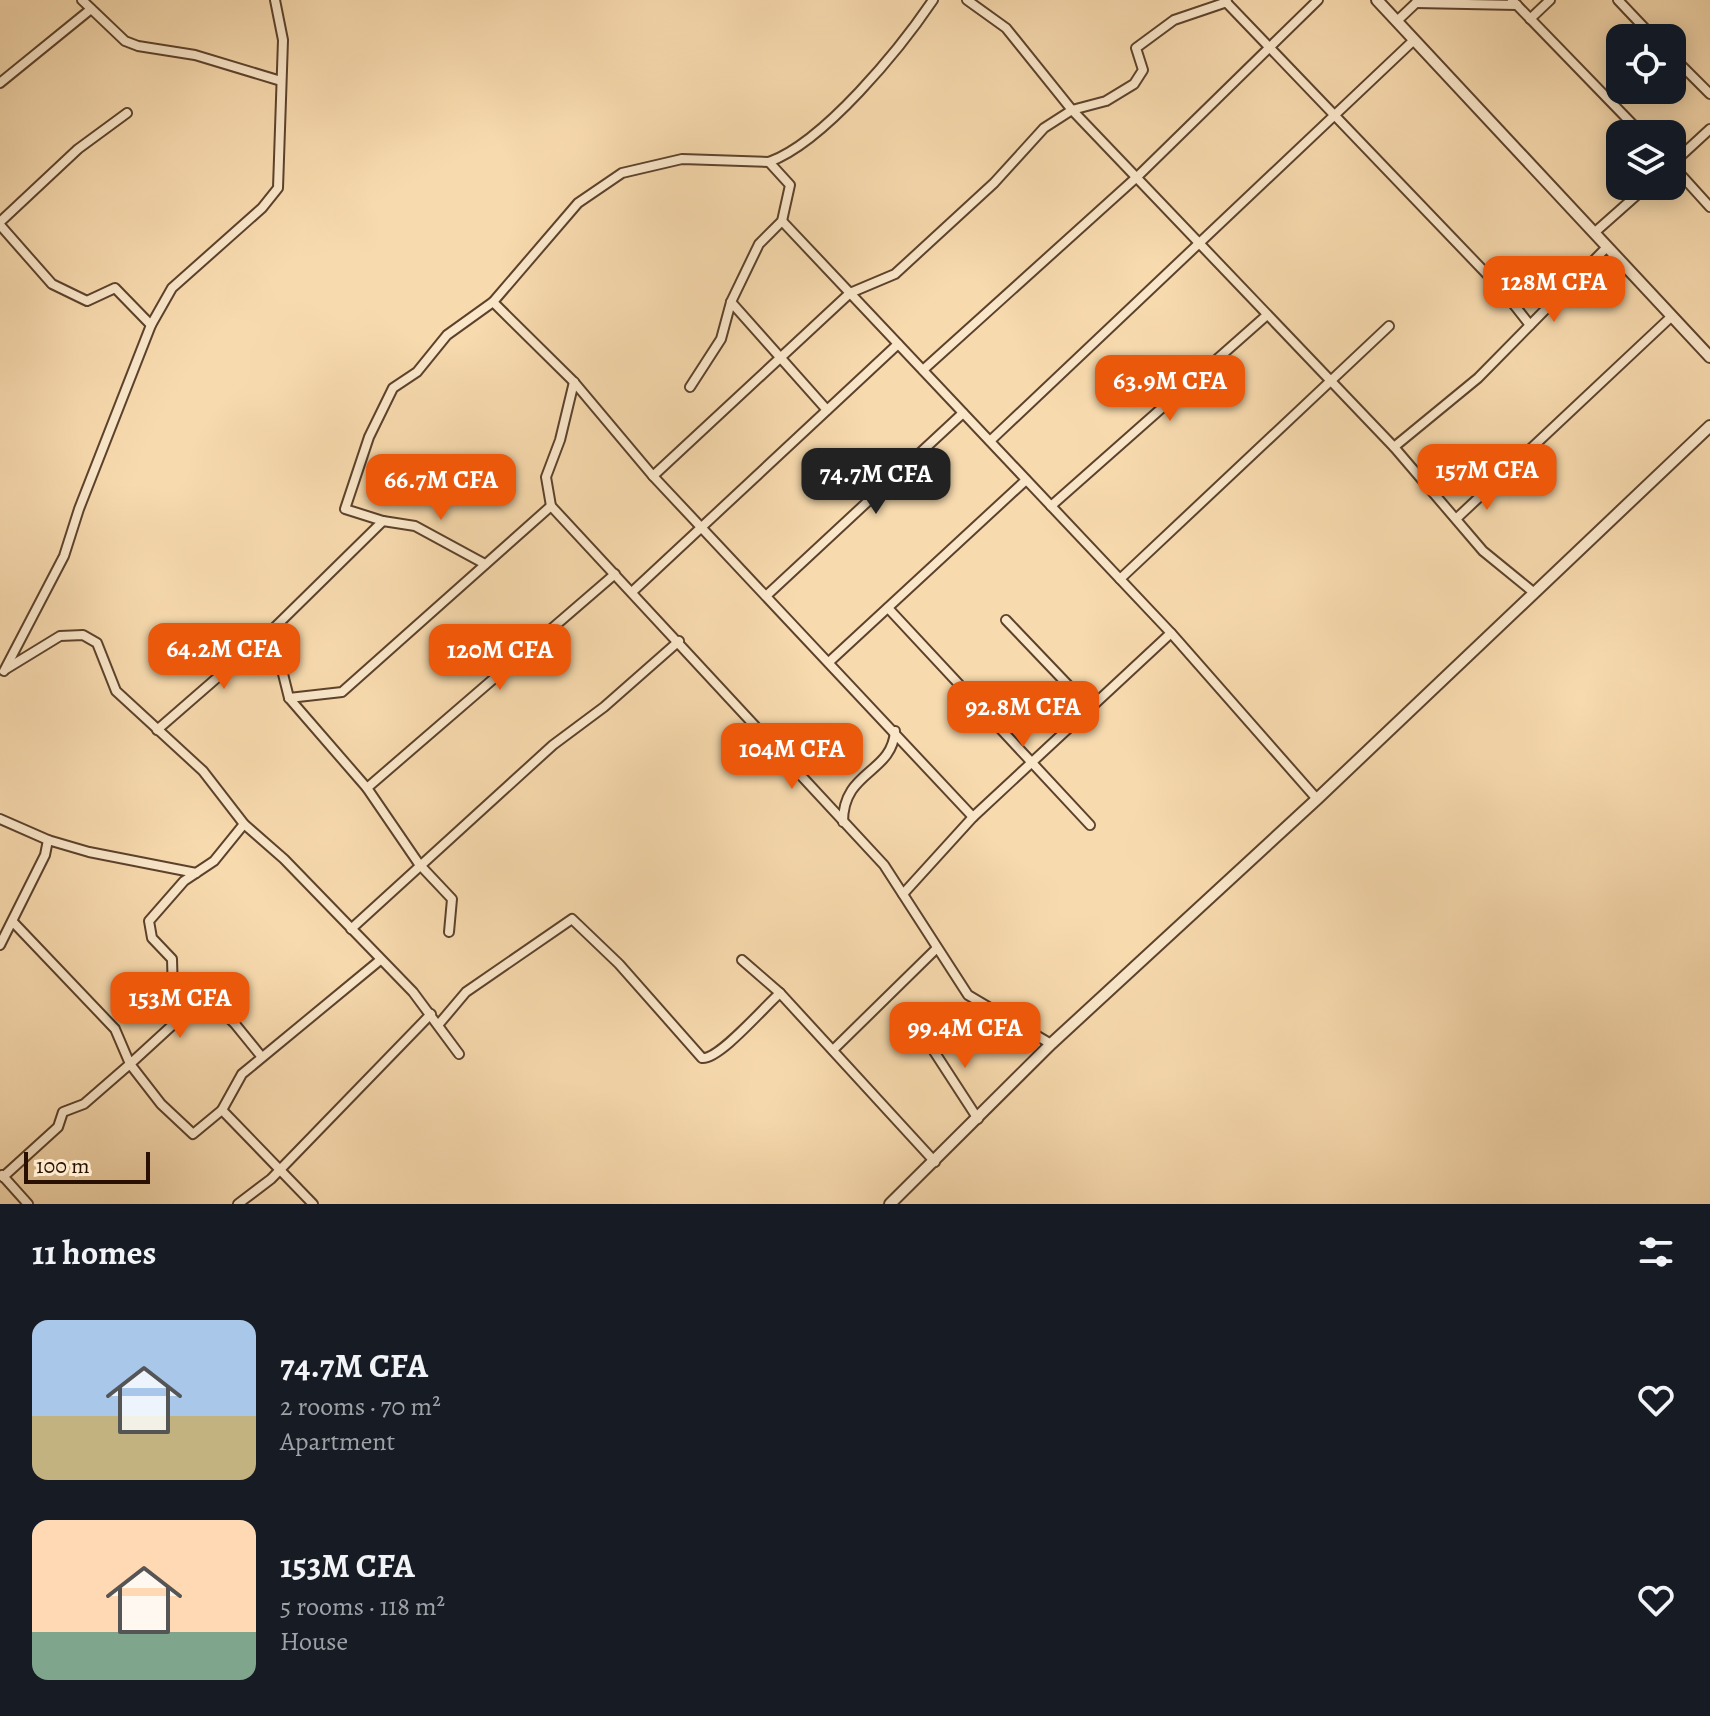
<!DOCTYPE html>
<meta charset="utf-8">
<style>
body{margin:0;font-family:Alegreya,serif;background:#242831;color:#f1f3f6;height:100vh;display:flex;flex-direction:column;font-size:30px;white-space:nowrap}
*{box-sizing:border-box;margin:0}
p{font-size:26px;color:#9ea1a6}
.icon{flex:none;width:44px;height:44px;fill:none;stroke:currentColor;stroke-width:2;stroke-linecap:round;stroke-linejoin:round}
.map{position:relative;height:1204px;overflow:hidden}
.side{display:flex;flex-direction:column;background:#171b24;flex:1}
.side>*{flex:none}
.tools{position:absolute;left:1606px;top:24px;display:grid;gap:16px}
.tools a{display:grid;place-items:center;width:80px;height:80px;border-radius:16px;background:#171b24;box-shadow:0 4px 20px #0003;font-size:40px}
.scale{position:absolute;left:24px;bottom:20px;width:126px;box-sizing:border-box;padding-left:8px;border:4px solid #291001;border-top:0;font-size:22px;line-height:28px;white-space:nowrap;color:#291001;-webkit-text-stroke:6px #fae7ca;paint-order:stroke}
.price{position:absolute;translate:-50% -68px;padding:0 18px;border-radius:16px;background:#ea580c;color:#fff;font-size:26px;line-height:52px;filter:drop-shadow(0 2px 4px #0008)}
.price::after{content:'';position:absolute;left:50%;top:48px;width:24px;height:18px;margin-left:-12px;background:inherit;clip-path:polygon(0 0,100% 0,50% 100%)}
.price.on{background:#222;color:#fff}
ul{padding:0;list-style:none}
li{display:flex;align-items:center;gap:24px;height:200px;padding:0 32px}
li span{display:grid;place-items:center;flex:none;width:224px;height:160px;border-radius:16px;color:#555}
li>.icon{margin-inline-start:auto}
span .icon{width:96px;height:96px;fill:#fffc;stroke-width:1}
li b{font-size:34px}
h2{display:flex;justify-content:space-between;align-items:center;height:96px;padding:0 32px;font-size:34px}
.map>svg:first-child{display:block}
</style>
<div class="map">
<svg width="1710" height="1204" viewBox="0 0 1710 1204">
<rect width="100%" height="100%" fill="#f7daae"/>
<filter id="stains"><feTurbulence type="fractalNoise" baseFrequency=".0025" numOctaves="4"/><feColorMatrix values="0 0 0 0 .2 0 0 0 0 .09 0 0 0 0 .02 0 0 0 .5 -.17"/></filter>
<radialGradient id="worn" r=".72"><stop offset=".6" stop-color="#630" stop-opacity="0"/><stop offset="1" stop-color="#630" stop-opacity=".3"/></radialGradient>
<g fill="none" stroke-linecap="round" stroke-linejoin="round">
<g stroke="#5c422c" stroke-width="12">
<g id="minor">
<path d="M82,0L125,41L138,46L195,55L281,81"/>
<path d="M967,0L1006,28L1072,110L1394,447L1483,551L1532,591"/>
<path d="M1512,0L1642,134"/>
<path d="M1618,0L1654,38"/>
<path d="M1225,1L1504,292L1530,325"/>
<path d="M1416,3L1517,5"/>
<path d="M1530,19L1550,0"/>
<path d="M1397,21L1418,1"/>
<path d="M1672,56L1710,94"/>
<path d="M0,83L91,9"/>
<path d="M1672,164L1710,129"/>
<path d="M1672,165L1710,207"/>
<path d="M782,221L1171,633L1317,799"/>
<path d="M0,222L78,149L127,113"/>
<path d="M0,225L52,284L87,301L115,288L151,325"/>
<path d="M1594,233L1647,186"/>
<path d="M493,302L574,382L653,476L973,817"/>
<path d="M731,302L827,410"/>
<path d="M923,370L1138,176L1318,0"/>
<path d="M574,382L560,440L546,477L551,506L884,865L968,995L1051,1044"/>
<path d="M690,387L721,339L731,302L759,244L782,221L790,185L769,162"/>
<path d="M990,441L1414,40"/>
<path d="M1394,447L1478,378L1607,247"/>
<path d="M653,476L850,293L895,274L994,183L1044,128L1072,110L1106,101L1134,84L1143,70L1136,48L1174,20L1227,2"/>
<path d="M1051,506L1267,315"/>
<path d="M1457,518L1672,316"/>
<path d="M383,521L415,526L485,564"/>
<path d="M1120,579L1389,326"/>
<path d="M632,592L898,344"/>
<path d="M766,596L963,413"/>
<path d="M888,608L1090,825"/>
<path d="M1006,620L1090,708"/>
<path d="M272,630L289,698L367,788L419,864L452,899L449,932"/>
<path d="M829,662L1026,480"/>
<path d="M6,669L60,636L83,635L97,643L116,691L203,771L244,824L284,859L413,992L459,1054"/>
<path d="M4,671L64,556L79,509L151,325L172,288L262,208L278,188L283,40L275,0"/>
<path d="M289,698L342,692L551,506"/>
<path d="M157,730L272,630L383,521L345,509L369,437L393,388L417,372L447,335L493,302L578,203L622,173L682,159L769,162C824,142 900,49 933,0"/>
<path d="M367,788L615,574"/>
<path d="M0,819L48,840L89,852L196,873"/>
<path d="M843,822C843,770 892,774 895,731"/>
<path d="M244,824L214,861L184,881L149,921L152,938L172,959L173,994L183,985L194,984L235,1024L261,1056"/>
<path d="M903,894L973,817L1171,633"/>
<path d="M14,923L115,1029L130,1064L178,1020L173,994"/>
<path d="M351,929L553,745L604,707L679,641"/>
<path d="M0,945L45,855L48,840"/>
<path d="M742,960L780,993L935,1162"/>
<path d="M439,1024L466,992L572,919L619,964L702,1058C719,1060 764,1007 780,993"/>
<path d="M926,1039L978,1119"/>
<path d="M833,1050L936,949"/>
<path d="M222,1110L242,1074L379,961"/>
<path d="M2,1175L28,1204"/>
<path d="M3,1177L58,1127L63,1112L84,1104L130,1064L161,1104L193,1134L222,1110L313,1204"/>
<path d="M238,1204L271,1179L431,1014"/>
</g>
</g>
<g stroke="#5c422c" stroke-width="14">
<g id="tertiary">
<path d="M1377,0L1710,357"/>
<path d="M890,1204L1051,1044L1317,799L1710,426"/>
</g>
</g>
<use href="#minor" stroke="#fae7ca" stroke-width="8"/>
<use href="#tertiary" stroke="#fae7ca" stroke-width="10"/>
</g>
<rect width="100%" height="100%" filter="url(#stains)"/>
<rect width="100%" height="100%" fill="url(#worn)"/>
</svg>
<div class="tools">
<a><svg class="icon" aria-label="locate" viewBox="0 0 24 24"><circle cx="12" cy="12" r="6"/><path d="M12 2v4M12 18v4M2 12h4M18 12h4"/></svg></a>
<a><svg class="icon" aria-label="layers" viewBox="0 0 24 24"><path d="M12 4l9 5-9 5-9-5zM3 14l9 5 9-5"/></svg></a>
</div>
<div class="scale">100 m</div>
<b class="price" style="left:1554px;top:324px">128M CFA</b>
<b class="price" style="left:1170px;top:423px">63.9M CFA</b>
<b class="price" style="left:1487px;top:512px">157M CFA</b>
<b class="price on" style="left:876px;top:516px">74.7M CFA</b>
<b class="price" style="left:441px;top:522px">66.7M CFA</b>
<b class="price" style="left:224px;top:691px">64.2M CFA</b>
<b class="price" style="left:500px;top:692px">120M CFA</b>
<b class="price" style="left:1023px;top:749px">92.8M CFA</b>
<b class="price" style="left:792px;top:791px">104M CFA</b>
<b class="price" style="left:180px;top:1040px">153M CFA</b>
<b class="price" style="left:965px;top:1070px">99.4M CFA</b>
</div>
<section class="side">
<h2>11 homes<svg class="icon" aria-label="filters" viewBox="0 0 24 24"><path d="M4 7h16M4 17h16"/><circle cx="9" cy="7" r="2"/><circle cx="15" cy="17" r="2"/></svg></h2>
<ul>
<li><span style="background:linear-gradient(#a9c7e8 60%,#c2b280 0)"><svg class="icon" aria-label="home" viewBox="0 0 24 24"><path d="M3 11l9-7 9 7M6 9v11h12V9"/></svg></span><div><b>74.7M CFA</b><p>2 rooms · 70 m²</p><p>Apartment</p></div><svg class="icon" aria-label="heart" viewBox="0 0 24 24"><path d="M12 20l-8-8c-3-5 5-10 8-4 3-6 11-1 8 4z"/></svg></li>
<li><span style="background:linear-gradient(#ffd9b3 70%,#7fa58c 0)"><svg class="icon" aria-label="home" viewBox="0 0 24 24"><path d="M3 11l9-7 9 7M6 9v11h12V9"/></svg></span><div><b>153M CFA</b><p>5 rooms · 118 m²</p><p>House</p></div><svg class="icon" aria-label="heart" viewBox="0 0 24 24"><path d="M12 20l-8-8c-3-5 5-10 8-4 3-6 11-1 8 4z"/></svg></li>
</ul>
</section>
